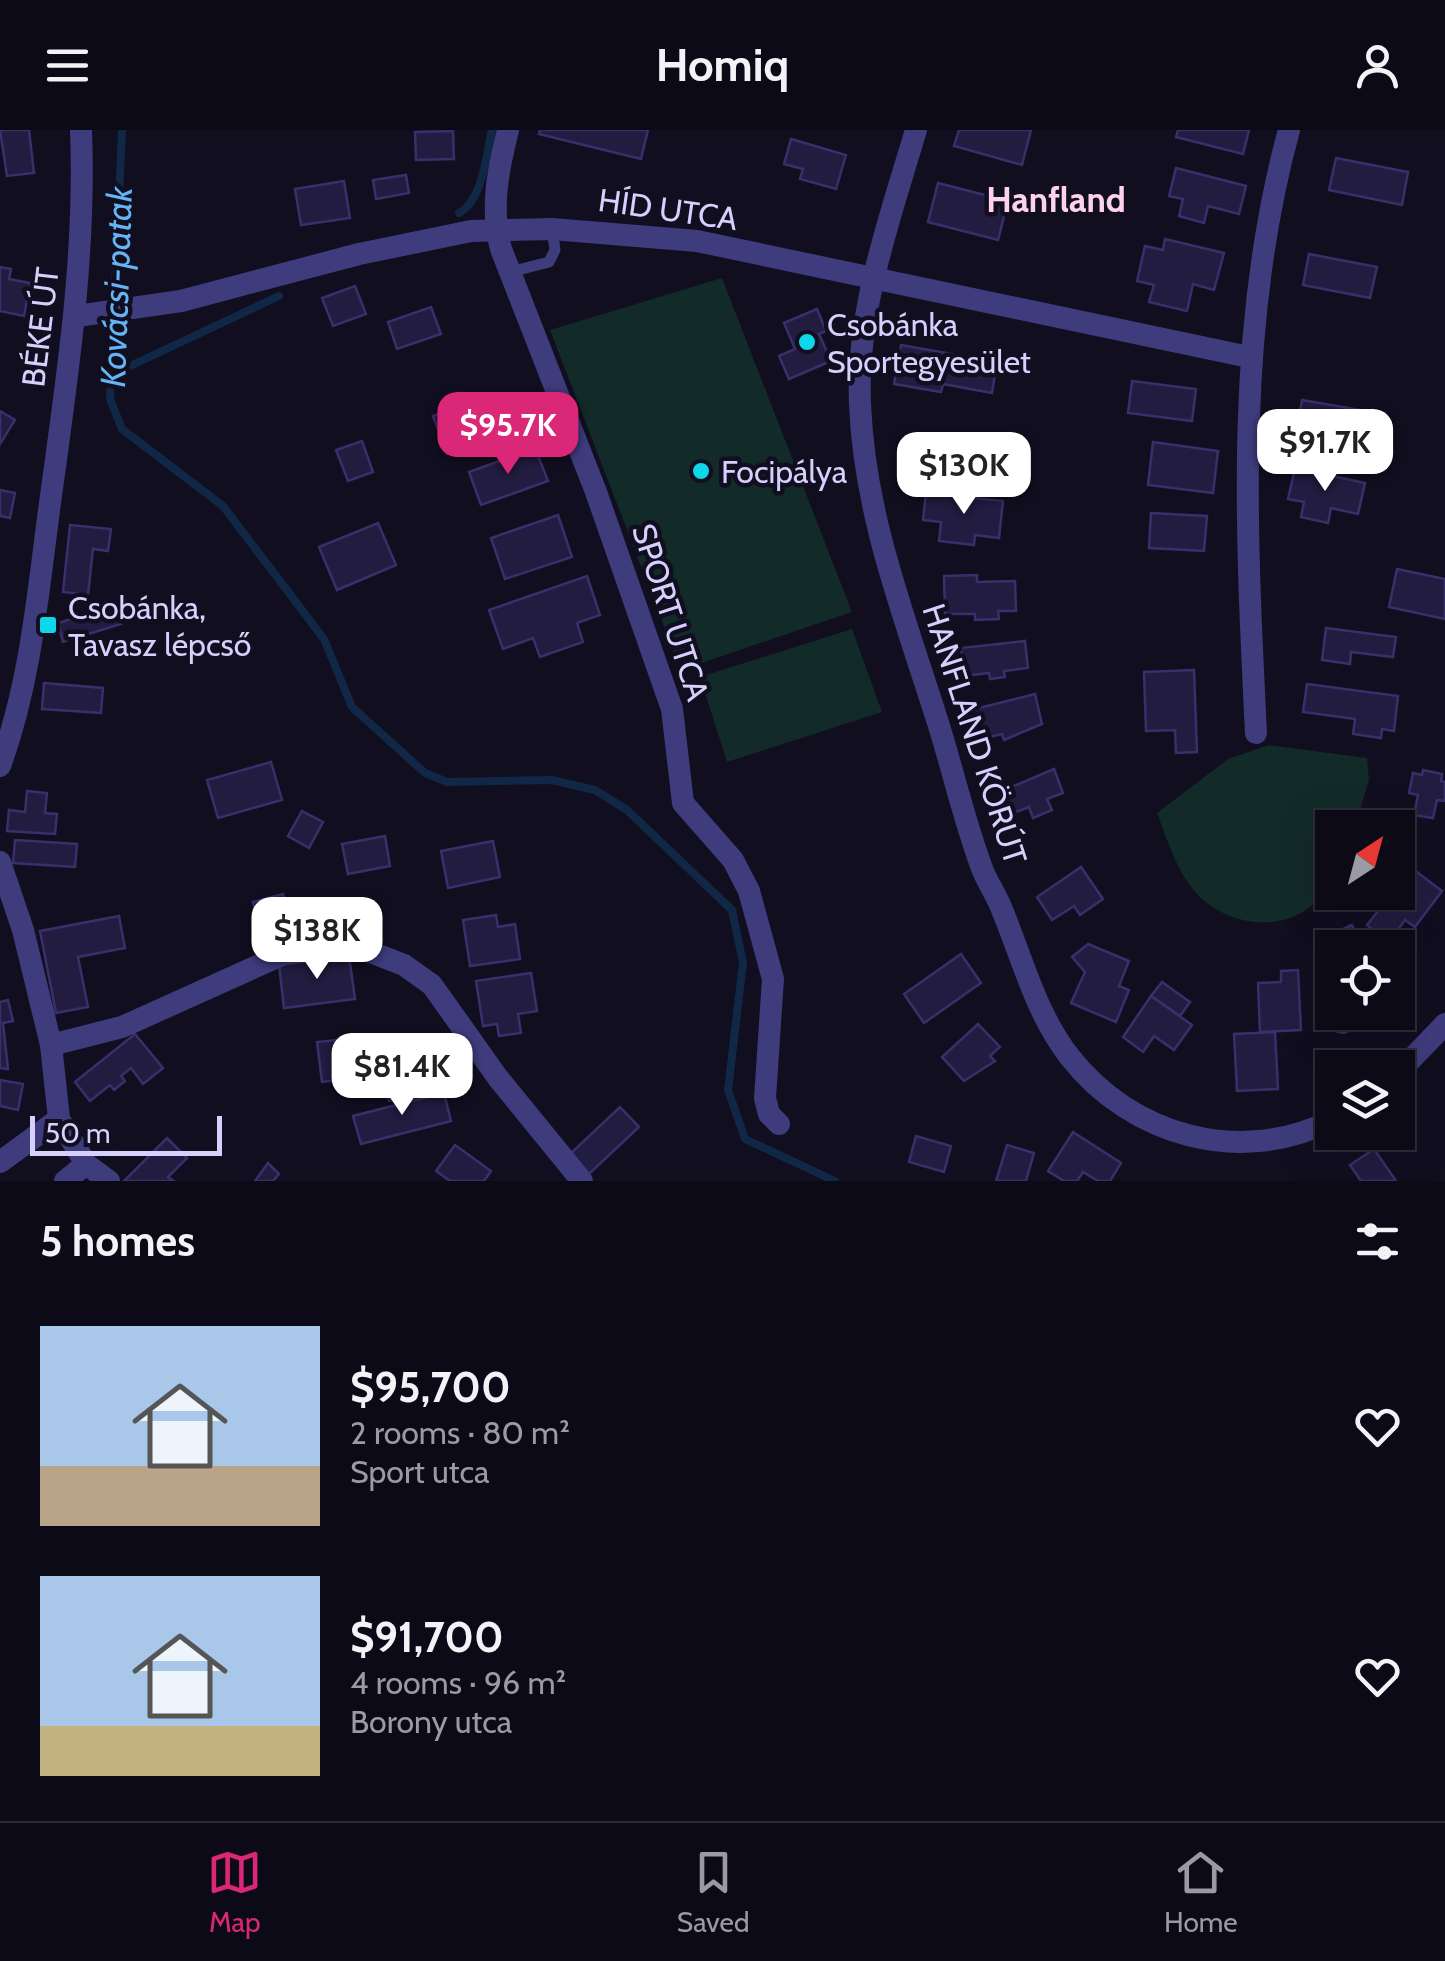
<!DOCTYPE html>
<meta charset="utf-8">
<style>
body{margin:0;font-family:Cabin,sans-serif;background:#161321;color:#f1f3f6;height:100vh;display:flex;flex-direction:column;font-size:38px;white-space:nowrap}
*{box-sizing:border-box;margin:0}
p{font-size:32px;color:#9a9aa2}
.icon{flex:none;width:55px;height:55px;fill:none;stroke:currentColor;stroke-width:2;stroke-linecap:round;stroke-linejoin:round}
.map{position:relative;height:1051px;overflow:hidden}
.sheet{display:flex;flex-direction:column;background:#0d0a18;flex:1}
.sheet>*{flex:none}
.needle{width:65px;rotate:36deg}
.buttons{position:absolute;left:1315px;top:680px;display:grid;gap:20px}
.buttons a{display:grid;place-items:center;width:100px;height:100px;border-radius:0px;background:#0d0a18;box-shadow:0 10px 40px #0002,0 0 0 2px #2d2b37;font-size:50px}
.scale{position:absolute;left:30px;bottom:25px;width:192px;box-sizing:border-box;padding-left:10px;border:5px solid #d5d0fc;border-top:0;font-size:28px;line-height:35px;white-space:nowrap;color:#d5d0fc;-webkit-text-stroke:8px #110e20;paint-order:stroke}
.price{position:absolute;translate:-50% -85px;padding:0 22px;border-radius:20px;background:#fff;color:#222;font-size:32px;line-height:65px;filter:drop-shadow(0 2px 5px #0008)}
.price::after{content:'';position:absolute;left:50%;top:60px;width:30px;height:22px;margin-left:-15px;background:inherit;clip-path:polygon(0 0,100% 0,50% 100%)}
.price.on{background:#db2777;color:#fff}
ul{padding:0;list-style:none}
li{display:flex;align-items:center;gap:30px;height:250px;padding:0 40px}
li span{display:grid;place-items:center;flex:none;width:280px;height:200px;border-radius:0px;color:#555}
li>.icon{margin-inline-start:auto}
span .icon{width:120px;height:120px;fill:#fffc;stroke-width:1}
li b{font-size:42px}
h2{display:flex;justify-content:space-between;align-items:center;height:120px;padding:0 40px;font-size:42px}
header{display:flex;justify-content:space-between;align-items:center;height:130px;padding:0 40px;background:#0d0a18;font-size:45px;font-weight:700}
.tab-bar{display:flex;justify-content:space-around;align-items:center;height:140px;border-top:2px solid #2d2b37;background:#0d0a18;font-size:28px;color:#9a9aa2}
.tab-bar a{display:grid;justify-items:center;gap:5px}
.tab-bar .on{color:#db2777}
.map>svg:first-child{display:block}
</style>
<header><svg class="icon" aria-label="menu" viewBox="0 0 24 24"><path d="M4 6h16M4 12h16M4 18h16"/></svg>Homiq<svg class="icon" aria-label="person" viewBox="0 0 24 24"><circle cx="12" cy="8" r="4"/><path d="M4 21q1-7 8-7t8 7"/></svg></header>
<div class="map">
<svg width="1445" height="1051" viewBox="0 0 1445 1051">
<rect width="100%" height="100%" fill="#110e20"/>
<g fill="#122a28">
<path d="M722,148L852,482L681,540L550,200Z"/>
<path d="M852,499L882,582L727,632L700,547Z"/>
<path d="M1269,615L1367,628L1369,650L1355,697L1332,698C1332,713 1337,737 1330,751C1309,798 1250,803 1211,776C1181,756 1169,715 1157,683L1228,629Z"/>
</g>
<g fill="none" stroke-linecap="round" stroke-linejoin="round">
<g stroke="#112746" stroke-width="8">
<path d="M122,0L110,269L122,299L223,376L324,509L352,577L425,643L447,652L552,650L595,660L627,680L732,780L743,833L728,960L745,1009L835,1051"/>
<path d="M459,83C483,70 486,25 492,0"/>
<path d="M111,245L279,166"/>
</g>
</g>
<g fill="#221c40" stroke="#3a2f6a" stroke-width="2.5">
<path d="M0,0H29L34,43L7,46Z"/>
<path d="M540,0H648L641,29L539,4Z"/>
<path d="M959,0H1031L1022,35L954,16Z"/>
<path d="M1178,0H1249L1243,24L1176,7Z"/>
<path d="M453,1L454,29L416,30L415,2Z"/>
<path d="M791,9L846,25L836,59L800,49L803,39L784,34Z"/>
<path d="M1336,28L1408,42L1402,75L1329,60Z"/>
<path d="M1176,38L1246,56L1239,84L1208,76L1204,93L1179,86L1183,69L1169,66Z"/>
<path d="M406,45L409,63L376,69L373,50Z"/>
<path d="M344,51L350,88L301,95L295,59Z"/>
<path d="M938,53L1008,71L998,110L928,92Z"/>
<path d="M1165,109L1224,123L1214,160L1193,154L1187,181L1149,172L1154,155L1137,151L1145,116L1163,120Z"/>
<path d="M1309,124L1377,137L1370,168L1303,155Z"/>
<path d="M0,137L11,139L9,149L30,153L24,186L0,181Z"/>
<path d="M355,156L366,184L333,196L322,168Z"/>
<path d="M431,177L441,204L397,219L388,192Z"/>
<path d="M817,179L826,201L819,204L831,231L789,249L779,226L795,219L784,193Z"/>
<path d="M901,215L997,232L992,263L943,254L941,262L894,254Z"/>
<path d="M1132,251L1196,259L1192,291L1128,283Z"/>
<path d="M475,270L490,308L447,324L433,286Z"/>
<path d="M1302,270L1366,281L1361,310L1297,299Z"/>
<path d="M0,281L15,290L0,314Z"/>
<path d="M362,311L373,342L348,351L336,320Z"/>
<path d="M1153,312L1218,321L1213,363L1148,355Z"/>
<path d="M535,318L548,351L481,375L469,342Z"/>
<path d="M1295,338L1365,353L1358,384L1331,378L1328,393L1301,387L1304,372L1288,369Z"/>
<path d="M0,360L15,363L10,388L0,386Z"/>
<path d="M926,363L1003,371L999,408L975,405L974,415L939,411L941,392L923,390Z"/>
<path d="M1151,383L1207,386L1204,421L1149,418Z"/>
<path d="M558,385L572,427L505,449L491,408Z"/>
<path d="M378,393L396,435L337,460L319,417Z"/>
<path d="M70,395L111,399L108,421L93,419L88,465L63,462Z"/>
<path d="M1397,439L1445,449V489L1389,477Z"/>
<path d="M977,445V452L1015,451L1016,481H998L999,489L975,490V484H945L944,446Z"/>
<path d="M587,446L600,485L577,493L583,512L540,527L533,508L503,519L489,480Z"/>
<path d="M115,475L121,494L63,512L58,493Z"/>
<path d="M1326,498L1396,507L1393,527L1351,522L1350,534L1322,530Z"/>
<path d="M1025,511L1028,538L1004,541L1005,547L990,549L989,543L964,546L961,518Z"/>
<path d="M1194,540L1197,622L1176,623L1175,600L1146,601L1144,542Z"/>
<path d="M44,553L103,558L101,583L42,579Z"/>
<path d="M1307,554L1398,566L1394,601L1382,599L1381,608L1353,604L1355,589L1303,582Z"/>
<path d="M1035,564L1042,594L1004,610L1002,604L982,609L975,579Z"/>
<path d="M271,632L282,670L218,688L207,650Z"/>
<path d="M1054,639L1063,663L1047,669L1052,680L1033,688L1029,677L1011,684L1002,661Z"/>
<path d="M1423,640L1442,644L1441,651L1445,652V671L1437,670L1433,688L1414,685L1418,665L1409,663L1413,643L1422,645Z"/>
<path d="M27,661L47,663L45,683L57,684L55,704L7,701L9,680L25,682Z"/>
<path d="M302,681L323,692L309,718L288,706Z"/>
<path d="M385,706L390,736L348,744L342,714Z"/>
<path d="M15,710L77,714L75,737L13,733Z"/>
<path d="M493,711L500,747L448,758L441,721Z"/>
<path d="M1401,730L1442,761L1415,797L1405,790L1389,812L1367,795L1384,773L1370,762H1398Z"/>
<path d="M1081,737L1103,769L1080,785L1074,776L1052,790L1037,767Z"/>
<path d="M283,764L292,797L261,804L253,772Z"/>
<path d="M496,785L498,797L515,794L520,829L470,836L463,790Z"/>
<path d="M119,786L125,818L78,827L88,877L56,883L40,801Z"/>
<path d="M1352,795L1363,818H1333L1328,806Z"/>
<path d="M1088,814L1129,831L1119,856L1129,860L1116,892L1071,873L1085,842L1072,827Z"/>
<path d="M961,824L981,853L924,893L904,864Z"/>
<path d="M349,826L355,869L284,878L279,835Z"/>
<path d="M1298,840L1301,900L1260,902L1258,853L1281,852V841Z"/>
<path d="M531,843L537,881L518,884L521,903L499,906L497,894L483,896L476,851Z"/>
<path d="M1162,852L1190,872L1180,886L1151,866Z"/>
<path d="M1151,866L1192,895L1174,920L1154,906L1143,922L1123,907Z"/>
<path d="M1332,866V882H1359L1355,898L1344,903L1331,900L1321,877Z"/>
<path d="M8,870L13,891L3,893L8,939L0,938V872Z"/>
<path d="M978,894L1000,917L990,926L995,931L964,951L942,927Z"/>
<path d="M1275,902L1278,959L1237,961L1234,904Z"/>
<path d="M135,904L163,938L143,954L131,938L121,946L125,951L114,960L110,955L90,971L75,952Z"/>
<path d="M365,907L370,947L322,952L317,912Z"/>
<path d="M459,923L467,948L389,971L382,946Z"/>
<path d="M0,950L23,954L18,980L0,976Z"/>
<path d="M444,963L451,991L361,1014L353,986Z"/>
<path d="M620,977L639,997L589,1044L570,1024Z"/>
<path d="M1073,1002L1121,1033L1110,1051H1098L1083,1042L1077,1051H1064L1048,1041Z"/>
<path d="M916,1006L951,1016L944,1042L909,1032Z"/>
<path d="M167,1008L187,1028L168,1047L174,1051H124Z"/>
<path d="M455,1015L491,1041L484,1051H450L436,1041Z"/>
<path d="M1007,1015L1034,1023L1026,1051H996Z"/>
<path d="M1374,1019L1396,1051H1361L1350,1035Z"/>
<path d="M268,1033L279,1044L273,1051H255Z"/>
</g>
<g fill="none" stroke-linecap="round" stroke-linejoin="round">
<path stroke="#3e3c7c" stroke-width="11" d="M510,142L549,132L555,120L552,99"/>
<g stroke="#3e3c7c" stroke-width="22">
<path d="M508,0C498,40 490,78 501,119L596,362L672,579L683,673L733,730L749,761L773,849L765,968L769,984L779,994"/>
<path d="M916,0C890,88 856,181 860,273C864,386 906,490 939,596C954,644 965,694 983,741C989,755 998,768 1003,782C1023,831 1036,883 1069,926C1132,1007 1241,1036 1332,990"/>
<path d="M77,186L181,171L359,124L471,101L552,99L697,111L1249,227"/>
<path d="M1256,603C1246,401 1235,197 1289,0"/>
<path d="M0,636C31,551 38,462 50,373C67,248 86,127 81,0"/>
<path d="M0,732L23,800L51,915L59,989L86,1034L109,1051"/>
<path d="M51,915L122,897L284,824L350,814L404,835L432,855L498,948L582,1051"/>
<path d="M1398,943L1445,894"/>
<path d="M0,1032L59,989"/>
<path d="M65,1051L86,1034"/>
</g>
</g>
<g fill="#0ed7ea" stroke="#110e20" stroke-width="4">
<circle cx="807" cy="212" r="10"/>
<circle cx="701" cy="341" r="10"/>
<rect x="38" y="485" width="20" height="20" rx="5"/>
</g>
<g text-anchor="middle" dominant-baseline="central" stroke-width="9" stroke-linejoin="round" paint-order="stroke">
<g font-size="32" fill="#d5d0fc" stroke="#110e20">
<text transform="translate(668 79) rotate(8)">HÍD UTCA</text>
<text transform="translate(40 197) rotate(-83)">BÉKE ÚT</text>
<text transform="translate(671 482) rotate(72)">SPORT UTCA</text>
<text transform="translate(975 604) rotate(72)">HANFLAND KÖRÚT</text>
</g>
<g font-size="32" fill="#d5d0fc" stroke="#110e20" text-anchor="start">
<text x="827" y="194">Csobánka<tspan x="827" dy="37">Sportegyesület</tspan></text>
<text x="721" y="341">Focipálya</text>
<text x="68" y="477">Csobánka,<tspan x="68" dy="37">Tavasz lépcső</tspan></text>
</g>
<g font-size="35" font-weight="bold" fill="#fcd2ed" stroke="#110e20">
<text x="1056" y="69">Hanfland</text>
</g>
<g font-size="35" font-style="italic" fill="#65b4f5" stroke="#110e20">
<text transform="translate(116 157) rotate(-88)">Kovácsi-patak</text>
</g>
</g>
</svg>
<div class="buttons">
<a><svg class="needle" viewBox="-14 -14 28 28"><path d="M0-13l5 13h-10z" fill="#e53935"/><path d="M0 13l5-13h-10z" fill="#9a9aa2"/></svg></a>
<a><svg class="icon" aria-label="locate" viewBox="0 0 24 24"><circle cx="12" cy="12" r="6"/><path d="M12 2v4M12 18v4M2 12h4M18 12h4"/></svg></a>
<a><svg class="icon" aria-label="layers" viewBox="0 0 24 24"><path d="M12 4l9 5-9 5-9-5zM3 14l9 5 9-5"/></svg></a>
</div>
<div class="scale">50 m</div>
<b class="price on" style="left:508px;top:347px">$95.7K</b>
<b class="price" style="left:1325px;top:364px">$91.7K</b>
<b class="price" style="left:964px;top:387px">$130K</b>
<b class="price" style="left:317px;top:852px">$138K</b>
<b class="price" style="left:402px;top:988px">$81.4K</b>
</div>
<section class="sheet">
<h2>5 homes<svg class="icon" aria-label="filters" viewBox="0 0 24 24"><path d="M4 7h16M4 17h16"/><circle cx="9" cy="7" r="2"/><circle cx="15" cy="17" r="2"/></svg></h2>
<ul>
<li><span style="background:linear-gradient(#a9c7e8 70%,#b9a48a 0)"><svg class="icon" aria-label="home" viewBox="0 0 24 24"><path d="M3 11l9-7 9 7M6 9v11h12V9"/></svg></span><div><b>$95,700</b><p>2 rooms · 80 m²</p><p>Sport utca</p></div><svg class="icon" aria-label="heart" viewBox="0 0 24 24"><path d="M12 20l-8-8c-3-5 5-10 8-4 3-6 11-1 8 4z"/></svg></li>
<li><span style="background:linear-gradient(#a9c7e8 75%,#c2b280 0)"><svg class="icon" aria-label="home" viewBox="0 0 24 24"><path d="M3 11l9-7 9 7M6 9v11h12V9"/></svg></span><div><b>$91,700</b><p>4 rooms · 96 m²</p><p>Borony utca</p></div><svg class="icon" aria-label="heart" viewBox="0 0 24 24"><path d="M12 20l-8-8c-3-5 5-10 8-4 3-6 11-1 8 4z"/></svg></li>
</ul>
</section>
<nav class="tab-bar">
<a class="on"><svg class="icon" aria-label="map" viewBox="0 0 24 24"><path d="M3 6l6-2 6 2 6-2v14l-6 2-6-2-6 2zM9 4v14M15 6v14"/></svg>Map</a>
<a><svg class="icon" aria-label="saved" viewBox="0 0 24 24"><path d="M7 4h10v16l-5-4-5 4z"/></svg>Saved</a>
<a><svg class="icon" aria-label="home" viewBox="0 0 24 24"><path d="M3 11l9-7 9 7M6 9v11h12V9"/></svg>Home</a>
</nav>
